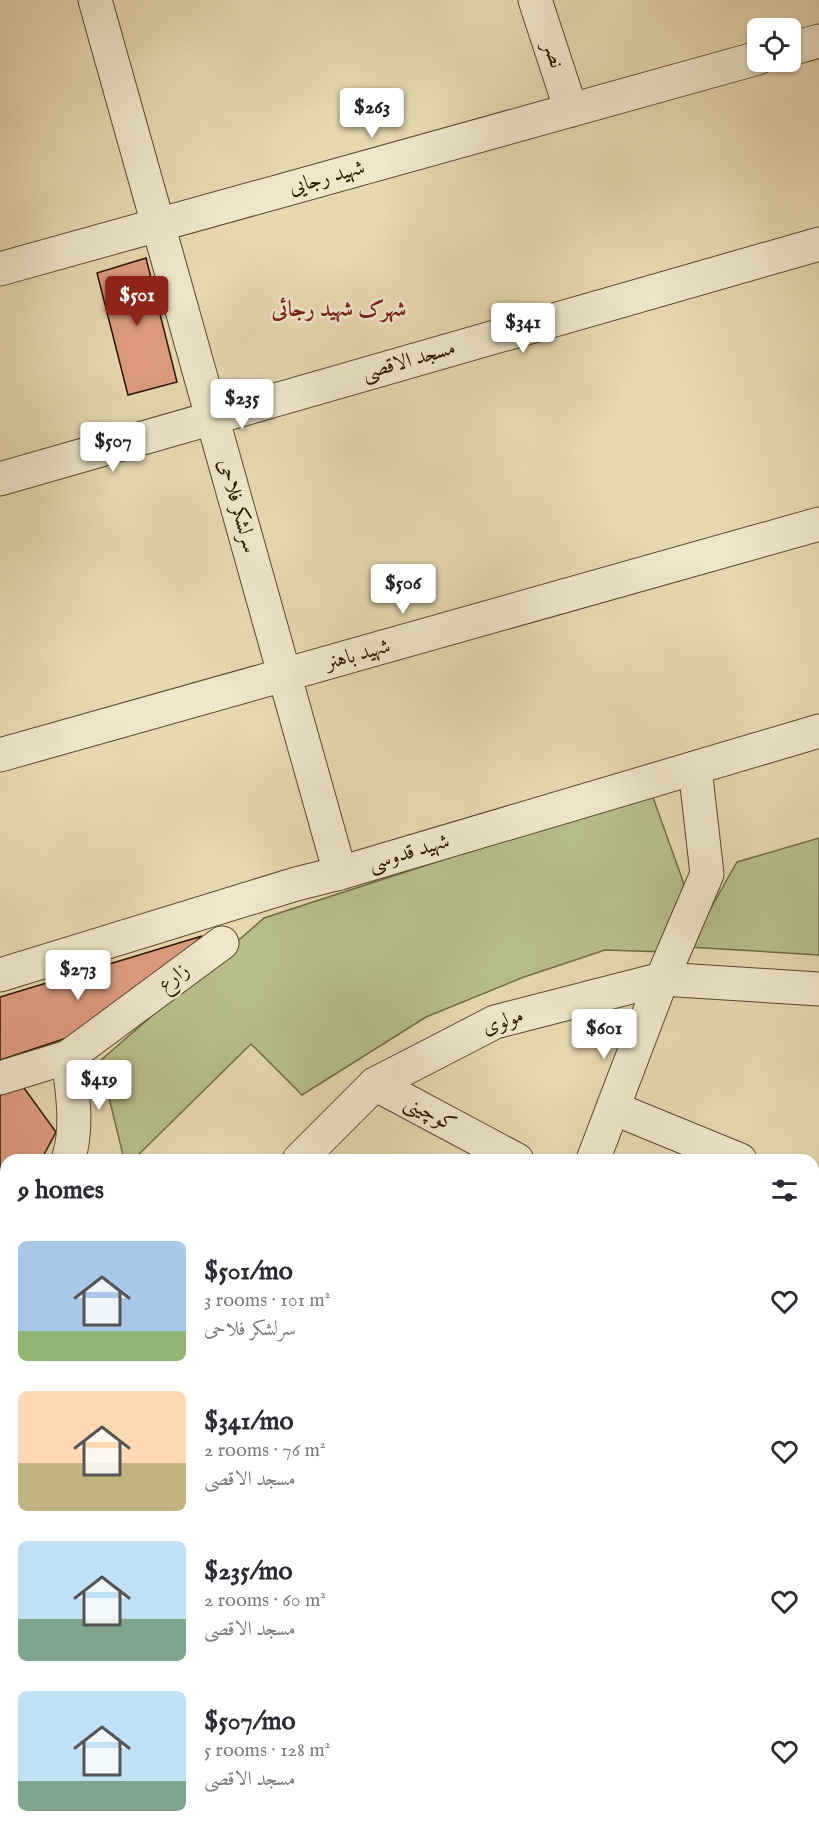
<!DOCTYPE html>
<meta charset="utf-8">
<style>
body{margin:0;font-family:"IM FELL English",Amiri,serif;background:#f2f2f3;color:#2b2b33;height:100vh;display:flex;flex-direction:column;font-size:22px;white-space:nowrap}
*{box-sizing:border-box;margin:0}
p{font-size:20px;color:#7c7c81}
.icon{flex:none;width:33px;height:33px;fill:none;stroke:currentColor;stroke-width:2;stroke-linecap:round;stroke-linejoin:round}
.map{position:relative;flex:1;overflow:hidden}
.drawer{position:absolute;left:0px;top:1154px;width:819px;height:686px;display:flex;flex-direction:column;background:#fff;border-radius:18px 18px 0 0;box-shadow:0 2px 4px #0004}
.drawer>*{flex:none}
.fabs{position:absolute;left:747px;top:18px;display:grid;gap:12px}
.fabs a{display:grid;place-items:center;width:54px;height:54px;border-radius:9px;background:#fff;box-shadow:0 2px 4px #0004;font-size:30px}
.price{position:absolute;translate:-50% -51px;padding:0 14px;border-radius:6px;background:#fff;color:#222;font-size:20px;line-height:39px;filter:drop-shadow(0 2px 3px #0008)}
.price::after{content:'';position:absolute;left:50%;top:36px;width:18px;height:14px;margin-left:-9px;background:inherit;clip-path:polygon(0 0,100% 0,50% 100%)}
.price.on{background:#8f2418;color:#fff}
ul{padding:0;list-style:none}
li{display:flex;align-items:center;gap:18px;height:150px;padding:0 18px}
li span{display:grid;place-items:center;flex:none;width:168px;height:120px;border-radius:9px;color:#555}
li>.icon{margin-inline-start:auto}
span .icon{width:72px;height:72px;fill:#fffc;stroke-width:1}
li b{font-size:26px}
h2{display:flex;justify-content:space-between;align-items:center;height:72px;padding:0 18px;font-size:26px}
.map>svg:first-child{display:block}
</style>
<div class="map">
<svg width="819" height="1838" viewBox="0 0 819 1838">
<rect width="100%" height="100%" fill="#e6d8af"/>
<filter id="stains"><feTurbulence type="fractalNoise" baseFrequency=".00333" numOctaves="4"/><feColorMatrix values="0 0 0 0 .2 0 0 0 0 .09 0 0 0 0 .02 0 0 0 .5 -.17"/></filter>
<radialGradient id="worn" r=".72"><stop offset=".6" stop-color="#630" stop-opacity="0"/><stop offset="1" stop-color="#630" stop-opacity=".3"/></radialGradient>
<g fill="#b7be89" stroke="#706a44" stroke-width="1.5">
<path d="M651,792L684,884L665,952L605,950L524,977L426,1017L302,1095L251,1044L134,1159H124L100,1061L264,918Z"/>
<path d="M819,838V955L689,947L737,862Z"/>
</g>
<g fill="#df9c7f" stroke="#281500" stroke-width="1.5">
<path d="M146,258L177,382L128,395L97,273Z"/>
<path d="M202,936L103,1026L0,1060V997Z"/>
<path d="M24,1088L56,1132L41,1160H6V1173L0,1171V1095Z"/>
<path d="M816,1331L819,1332V1521L813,1519V1347Z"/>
<path d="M0,1711L6,1715V1821L0,1830Z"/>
</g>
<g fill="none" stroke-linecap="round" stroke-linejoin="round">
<g stroke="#58462c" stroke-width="35">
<g id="minor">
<path d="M95,0L340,873"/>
<path d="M535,0L571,110"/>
<path d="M790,49L819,41"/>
<path d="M0,269L758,58"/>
<path d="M0,479L819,244"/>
<path d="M0,755L819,524"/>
<path d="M0,975L296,884L340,873L819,731"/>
<path d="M68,1057C72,1090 79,1127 68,1160"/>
<path d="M0,1078L68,1057L222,943"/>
<path d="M375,1084L517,1160"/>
<path d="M613,1108L740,1160"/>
<path d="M299,1160L375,1084L495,1022L662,979L819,989"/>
<path d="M593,1160L662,979L707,874L695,768"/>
<path d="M813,1190L819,1192"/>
<path d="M0,1356L6,1353"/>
<path d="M0,1562L6,1566"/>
<path d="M813,1757L819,1751"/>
<path d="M242,1833L246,1838"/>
<path d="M409,1833L413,1838"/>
<path d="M808,1833L812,1838"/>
<path d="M20,1838L23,1833"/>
<path d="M459,1838L464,1833"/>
<path d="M734,1838L739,1833"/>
</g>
</g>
<g stroke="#281500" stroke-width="35">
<g id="major">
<path d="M0,1220L6,1223"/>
<path d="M0,1310H6"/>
<path d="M813,1563L819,1565"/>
<path d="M813,1607L819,1609"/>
</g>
</g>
<use href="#minor" stroke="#efe6cb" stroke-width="33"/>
<use href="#major" stroke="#e6d8af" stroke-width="33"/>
</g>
<g text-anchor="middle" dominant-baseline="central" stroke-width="5" stroke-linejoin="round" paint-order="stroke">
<g font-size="21" fill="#281500" stroke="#efe6cb">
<text transform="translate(553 55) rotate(72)">نصر</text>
<text transform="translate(327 178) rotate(-16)">شهید رجایی</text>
<text transform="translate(409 361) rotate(-16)">مسجد الاقصی</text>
<text transform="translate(237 506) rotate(74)">سرلشکر فلاحی</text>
<text transform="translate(358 655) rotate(-16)">شهید باهنر</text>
<text transform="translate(409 853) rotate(-17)">شهید قدوسی</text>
<text transform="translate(174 978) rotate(-37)">زارع</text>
<text transform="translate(503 1022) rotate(-19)">مولوی</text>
<text transform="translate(430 1114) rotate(28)">کوچینی</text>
</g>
<g font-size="22" font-weight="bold" fill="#7a1f14" stroke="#efe6cb">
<text x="339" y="310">شهرک شهید رجائی</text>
</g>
</g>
<rect width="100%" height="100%" filter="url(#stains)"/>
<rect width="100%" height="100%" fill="url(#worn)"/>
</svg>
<div class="fabs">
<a><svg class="icon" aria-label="locate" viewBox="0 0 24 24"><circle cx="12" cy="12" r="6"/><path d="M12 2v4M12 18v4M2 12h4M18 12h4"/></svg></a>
</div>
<b class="price" style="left:372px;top:139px">$263</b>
<b class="price on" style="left:137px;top:327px">$501</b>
<b class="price" style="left:523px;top:354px">$341</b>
<b class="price" style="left:242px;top:430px">$235</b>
<b class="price" style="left:113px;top:473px">$507</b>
<b class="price" style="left:403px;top:615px">$506</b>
<b class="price" style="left:78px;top:1001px">$273</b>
<b class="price" style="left:604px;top:1060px">$601</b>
<b class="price" style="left:99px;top:1111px">$419</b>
<section class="drawer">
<h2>9 homes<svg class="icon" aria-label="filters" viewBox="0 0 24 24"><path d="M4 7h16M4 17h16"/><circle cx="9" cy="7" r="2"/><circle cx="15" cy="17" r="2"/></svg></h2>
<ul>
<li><span style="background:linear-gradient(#a9c7e8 75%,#8fb573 0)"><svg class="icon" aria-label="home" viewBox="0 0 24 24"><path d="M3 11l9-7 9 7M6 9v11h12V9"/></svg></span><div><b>$501/mo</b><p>3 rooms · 101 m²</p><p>سرلشکر فلاحی</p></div><svg class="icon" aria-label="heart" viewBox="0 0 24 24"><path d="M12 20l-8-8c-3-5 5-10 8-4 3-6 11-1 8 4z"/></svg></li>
<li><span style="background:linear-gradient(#ffd9b3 60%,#c2b280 0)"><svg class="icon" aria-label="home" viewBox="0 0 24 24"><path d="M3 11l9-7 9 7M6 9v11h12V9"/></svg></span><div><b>$341/mo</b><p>2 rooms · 76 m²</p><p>مسجد الاقصی</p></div><svg class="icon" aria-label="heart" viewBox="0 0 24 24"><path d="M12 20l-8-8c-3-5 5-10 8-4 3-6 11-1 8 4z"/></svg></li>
<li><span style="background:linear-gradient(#bfe0f5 65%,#7fa58c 0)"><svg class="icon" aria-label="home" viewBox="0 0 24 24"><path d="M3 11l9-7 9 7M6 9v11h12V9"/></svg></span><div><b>$235/mo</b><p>2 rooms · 60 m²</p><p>مسجد الاقصی</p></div><svg class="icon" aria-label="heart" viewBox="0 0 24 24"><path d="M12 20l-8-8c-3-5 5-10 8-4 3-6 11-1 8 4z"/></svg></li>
<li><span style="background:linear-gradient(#bfe0f5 75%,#7fa58c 0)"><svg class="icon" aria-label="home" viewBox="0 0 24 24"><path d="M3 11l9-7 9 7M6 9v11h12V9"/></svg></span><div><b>$507/mo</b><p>5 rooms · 128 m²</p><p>مسجد الاقصی</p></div><svg class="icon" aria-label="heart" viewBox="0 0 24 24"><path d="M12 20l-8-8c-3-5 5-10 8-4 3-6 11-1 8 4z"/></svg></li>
</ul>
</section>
</div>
